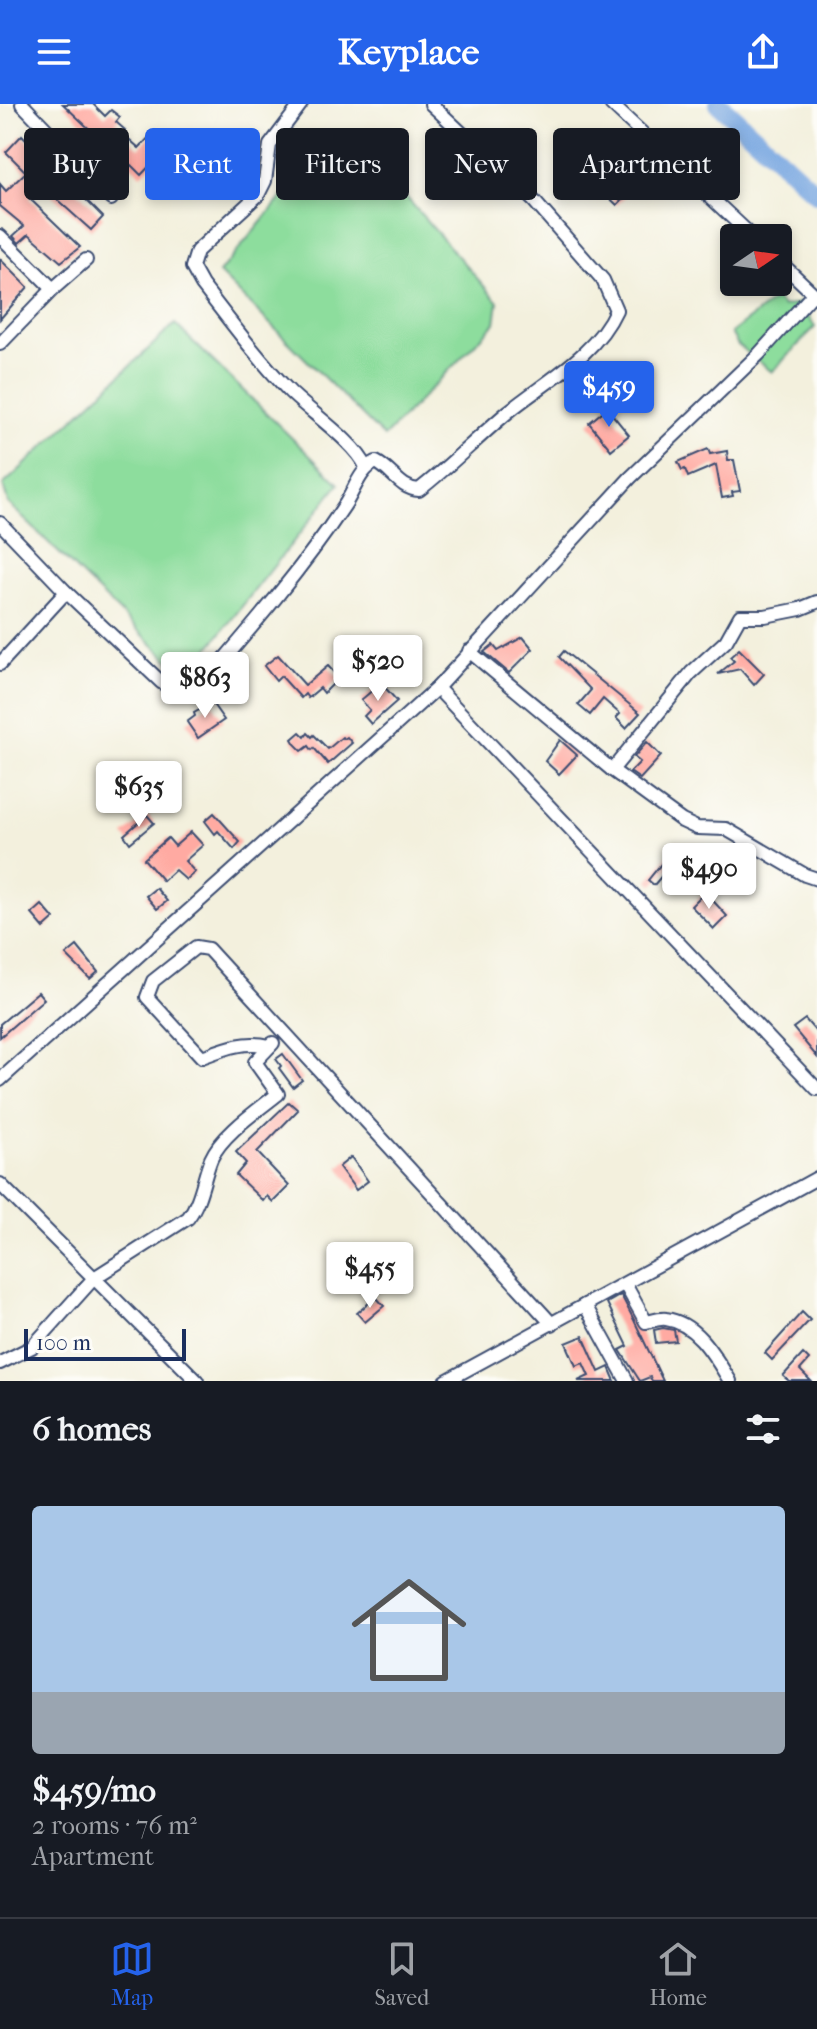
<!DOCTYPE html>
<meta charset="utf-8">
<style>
body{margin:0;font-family:"IM FELL French Canon",serif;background:#20242c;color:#f1f3f6;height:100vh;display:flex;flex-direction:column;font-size:30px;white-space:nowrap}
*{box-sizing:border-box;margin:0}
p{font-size:26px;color:#9ea1a6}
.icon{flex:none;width:44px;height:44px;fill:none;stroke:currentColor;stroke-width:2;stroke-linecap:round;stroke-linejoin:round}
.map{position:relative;height:1277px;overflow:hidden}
.panel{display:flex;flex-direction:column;background:#171b24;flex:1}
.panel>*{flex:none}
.banner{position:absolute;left:24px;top:24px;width:770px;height:72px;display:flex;gap:16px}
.needle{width:52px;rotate:77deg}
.fabs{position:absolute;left:720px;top:120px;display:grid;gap:16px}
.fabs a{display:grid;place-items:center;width:72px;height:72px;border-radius:8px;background:#171b24;box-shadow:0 4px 12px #0003;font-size:40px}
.scale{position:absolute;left:24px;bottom:20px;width:162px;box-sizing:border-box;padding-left:8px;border:4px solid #1b2f5e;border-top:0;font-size:22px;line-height:28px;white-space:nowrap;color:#1b2f5e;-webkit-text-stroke:6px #fdfcf7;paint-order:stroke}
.price{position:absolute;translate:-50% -68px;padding:0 18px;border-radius:8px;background:#fff;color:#222;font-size:26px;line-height:52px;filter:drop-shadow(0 2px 4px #0008)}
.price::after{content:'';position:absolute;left:50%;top:48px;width:24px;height:18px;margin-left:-12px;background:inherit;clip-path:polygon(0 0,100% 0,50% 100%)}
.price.selected{background:#2563eb;color:#fff}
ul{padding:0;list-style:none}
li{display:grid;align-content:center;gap:16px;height:424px;padding:0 32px}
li+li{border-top:2px solid #363941}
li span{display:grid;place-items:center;height:248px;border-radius:8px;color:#555}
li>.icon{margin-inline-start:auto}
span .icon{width:144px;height:144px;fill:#fffc;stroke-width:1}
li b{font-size:34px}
h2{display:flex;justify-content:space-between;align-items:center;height:96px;padding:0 32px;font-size:34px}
.pill{padding:0 28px;border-radius:8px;background:#171b24;box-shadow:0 4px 12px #0003;font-size:28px;line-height:72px}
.pill.selected{background:#2563eb;color:#fff}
header{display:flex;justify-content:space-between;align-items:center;height:104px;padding:0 32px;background:#2563eb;color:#fff;font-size:36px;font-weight:700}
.menu{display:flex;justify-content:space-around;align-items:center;height:112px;border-top:2px solid #363941;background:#171b24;font-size:22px;color:#9ea1a6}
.menu a{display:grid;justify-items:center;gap:4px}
.menu .selected{color:#2563eb}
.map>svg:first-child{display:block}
</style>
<header><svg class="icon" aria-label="menu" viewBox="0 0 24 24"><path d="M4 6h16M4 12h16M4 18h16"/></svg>Keyplace<svg class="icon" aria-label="share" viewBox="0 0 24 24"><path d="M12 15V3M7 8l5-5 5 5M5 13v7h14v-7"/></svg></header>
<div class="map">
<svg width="817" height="1277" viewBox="0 0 817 1277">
<rect width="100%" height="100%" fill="#fdfcf7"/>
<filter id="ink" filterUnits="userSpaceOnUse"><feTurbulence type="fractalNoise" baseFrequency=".0125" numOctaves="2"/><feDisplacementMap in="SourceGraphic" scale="16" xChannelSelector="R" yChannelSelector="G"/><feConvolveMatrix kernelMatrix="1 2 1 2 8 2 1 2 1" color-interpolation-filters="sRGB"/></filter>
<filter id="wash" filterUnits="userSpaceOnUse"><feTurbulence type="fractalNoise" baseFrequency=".006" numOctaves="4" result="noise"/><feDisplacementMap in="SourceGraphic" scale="32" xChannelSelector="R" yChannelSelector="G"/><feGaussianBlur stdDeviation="1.8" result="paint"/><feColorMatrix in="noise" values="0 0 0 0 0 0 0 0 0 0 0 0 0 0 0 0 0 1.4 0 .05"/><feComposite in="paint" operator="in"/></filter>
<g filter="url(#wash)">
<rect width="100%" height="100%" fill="#f3f0dd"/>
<g fill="#8ddd9d" stroke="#54867e" stroke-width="2">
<path d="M356,36L498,198L495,219L384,333L219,169L282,93Z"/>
<path d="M775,195L783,203L800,199L815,223L772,268L738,241L731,229Z"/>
<path d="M175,220L339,380L186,573L8,399L3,381Z"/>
</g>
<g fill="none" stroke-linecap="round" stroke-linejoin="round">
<path stroke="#76a5e0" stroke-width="20" d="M719,0L817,90"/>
</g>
<g id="blocks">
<g fill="#ffaaa2">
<path d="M63,0H93L105,12L111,6L120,13L116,18L125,26L122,29L139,44L155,27L178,47L169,57L161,50L141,71L131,61L122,70L112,60L119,53Z"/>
<path d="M22,31L103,113L91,126L42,82L29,94L80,143L61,158L29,130L19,139L13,132L24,122L0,102V80L6,87L26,68L6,48Z"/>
<path d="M621,68L635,83L617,101L597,82L606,72L612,77Z"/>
<path d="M0,155L28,183L0,215Z"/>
<path d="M607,304L629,331L611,346L589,319Z"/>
<path d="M708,345L710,350L727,347L728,356H734L740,387L732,388L733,392L722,394L716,361L688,373L685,365L682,366L678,358Z"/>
<path d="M523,533L533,545L509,569L484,548L493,541L498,547Z"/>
<path d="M739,545L764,570L754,581L740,565L718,570L734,557L730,553Z"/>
<path d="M564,547L640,609L626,624L616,614L620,610L603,595L590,611L578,601L591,586L559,553Z"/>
<path d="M278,551L305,581L328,562L339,574L324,589L320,584L308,594L305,590L301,594L281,572L276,577L264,562Z"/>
<path d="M381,579L397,597L371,620L364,612L370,606L361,596Z"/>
<path d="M212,599L224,616L198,634L187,618L195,612L194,609Z"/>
<path d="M300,628L305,633L308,629L312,633L314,631L328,645L342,633L344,635L347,633L352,639L328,660L314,644L312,646L309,642L302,647L295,640L292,635Z"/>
<path d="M560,636L577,651L559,670L545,657Z"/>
<path d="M647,638L661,652L640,675L630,668L640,658L634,653Z"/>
<path d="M214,709L240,738L234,745L218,727L215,730L205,717Z"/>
<path d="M147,711L154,719L130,739L124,731Z"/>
<path d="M191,728L203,741L185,757L195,768L186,776L175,766L163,777L144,755L168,734L175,742Z"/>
<path d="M669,750L676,755L654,781L648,776Z"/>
<path d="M156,784L167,797L157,805L146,792Z"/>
<path d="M705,788L727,812L714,825L691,802Z"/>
<path d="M42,801L54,815L44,824L32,810Z"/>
<path d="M77,842L98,868L90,875L66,851Z"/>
<path d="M38,888L44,895L0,933V920Z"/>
<path d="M805,915L817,929V953L793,924Z"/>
<path d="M283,950L302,976L293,983L279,964L281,962L276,955Z"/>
<path d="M289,998L298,1006L257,1048L289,1082L273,1098L267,1092L263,1097L236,1071L246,1059L236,1048Z"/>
<path d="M351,1053L368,1077L356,1086L339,1063Z"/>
<path d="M621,1191L634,1216L663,1277H652L650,1273L640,1277L620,1246L628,1242L607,1199Z"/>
<path d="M376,1193L384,1202L365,1218L357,1209Z"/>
<path d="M802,1208L810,1216L772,1256L765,1249Z"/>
<path d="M663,1224L674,1226L676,1237L656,1239L654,1226Z"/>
<path d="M583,1232L599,1268L609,1263L615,1277H578L589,1272L583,1259L576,1262L566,1239Z"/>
<path d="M803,1250L809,1256L800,1266L811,1277H789L783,1272Z"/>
</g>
</g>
</g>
<g filter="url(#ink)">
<use href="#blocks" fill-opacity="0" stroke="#3b4c71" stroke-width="2"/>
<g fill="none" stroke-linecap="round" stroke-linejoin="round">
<g stroke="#3b4c71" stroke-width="16">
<g id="minor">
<path d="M22,0L99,80L111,95"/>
<path d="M301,0L270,41L265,77L258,91L197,147L192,163L202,181C230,217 258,255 290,288C310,308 356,339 366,363"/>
<path d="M611,0L754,134"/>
<path d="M0,132L53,185"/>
<path d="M778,156L817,193"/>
<path d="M0,240L53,185L86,156"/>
<path d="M0,419L66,488L161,578L178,588L187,590L202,581C252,523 302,465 344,402C355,386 359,366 376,358C392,366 400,385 419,386C450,362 478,333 508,308C546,277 595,252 616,206L603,176L534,97L431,0"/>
<path d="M469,547L612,666L682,717L697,724L726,725L805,771L817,775"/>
<path d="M0,560L66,488"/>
<path d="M437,584L817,985"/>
<path d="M612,666L691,569L726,537L740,512H765L800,505L817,498"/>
<path d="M270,942C245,936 226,944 202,953L147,893L153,877L196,843L208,845L552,1220"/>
<path d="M0,976L437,584L630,374L759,250L813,190"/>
<path d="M0,1080L197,1277"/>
<path d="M625,1180L646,1218C652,1217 660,1214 666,1215C697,1219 715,1253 730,1277"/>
<path d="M585,1201L627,1277"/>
<path d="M0,1259L32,1243L94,1174L188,1114C201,1097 203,1075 211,1055C221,1031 258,1006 278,990L255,958L273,939"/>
<path d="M446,1277L817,1074"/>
</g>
</g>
<use href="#minor" stroke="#fff" stroke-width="12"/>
</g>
</g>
</svg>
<div class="fabs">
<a><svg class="needle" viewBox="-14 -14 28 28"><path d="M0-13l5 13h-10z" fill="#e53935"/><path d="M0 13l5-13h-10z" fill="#9ea1a6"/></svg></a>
</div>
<div class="scale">100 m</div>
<b class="price selected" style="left:609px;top:325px">$459</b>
<b class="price" style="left:378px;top:599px">$520</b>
<b class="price" style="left:205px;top:616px">$863</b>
<b class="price" style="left:139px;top:725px">$635</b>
<b class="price" style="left:709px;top:807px">$490</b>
<b class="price" style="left:370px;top:1206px">$455</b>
<div class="banner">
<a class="pill">Buy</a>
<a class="pill selected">Rent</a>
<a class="pill">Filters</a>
<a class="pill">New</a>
<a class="pill">Apartment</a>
</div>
</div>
<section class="panel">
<h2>6 homes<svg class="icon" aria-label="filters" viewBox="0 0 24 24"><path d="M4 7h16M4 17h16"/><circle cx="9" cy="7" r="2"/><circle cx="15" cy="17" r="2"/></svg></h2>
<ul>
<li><span style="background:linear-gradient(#a9c7e8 75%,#9aa5b1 0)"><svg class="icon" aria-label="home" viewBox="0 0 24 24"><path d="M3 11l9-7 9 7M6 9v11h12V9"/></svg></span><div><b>$459/mo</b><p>2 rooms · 76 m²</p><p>Apartment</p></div></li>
</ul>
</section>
<nav class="menu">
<a class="selected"><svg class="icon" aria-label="map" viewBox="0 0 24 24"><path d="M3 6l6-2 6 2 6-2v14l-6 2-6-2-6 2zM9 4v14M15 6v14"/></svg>Map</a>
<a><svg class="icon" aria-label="saved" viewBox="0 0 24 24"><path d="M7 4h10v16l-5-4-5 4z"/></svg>Saved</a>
<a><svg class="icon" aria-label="home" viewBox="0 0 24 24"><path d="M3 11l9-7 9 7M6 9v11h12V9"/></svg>Home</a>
</nav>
